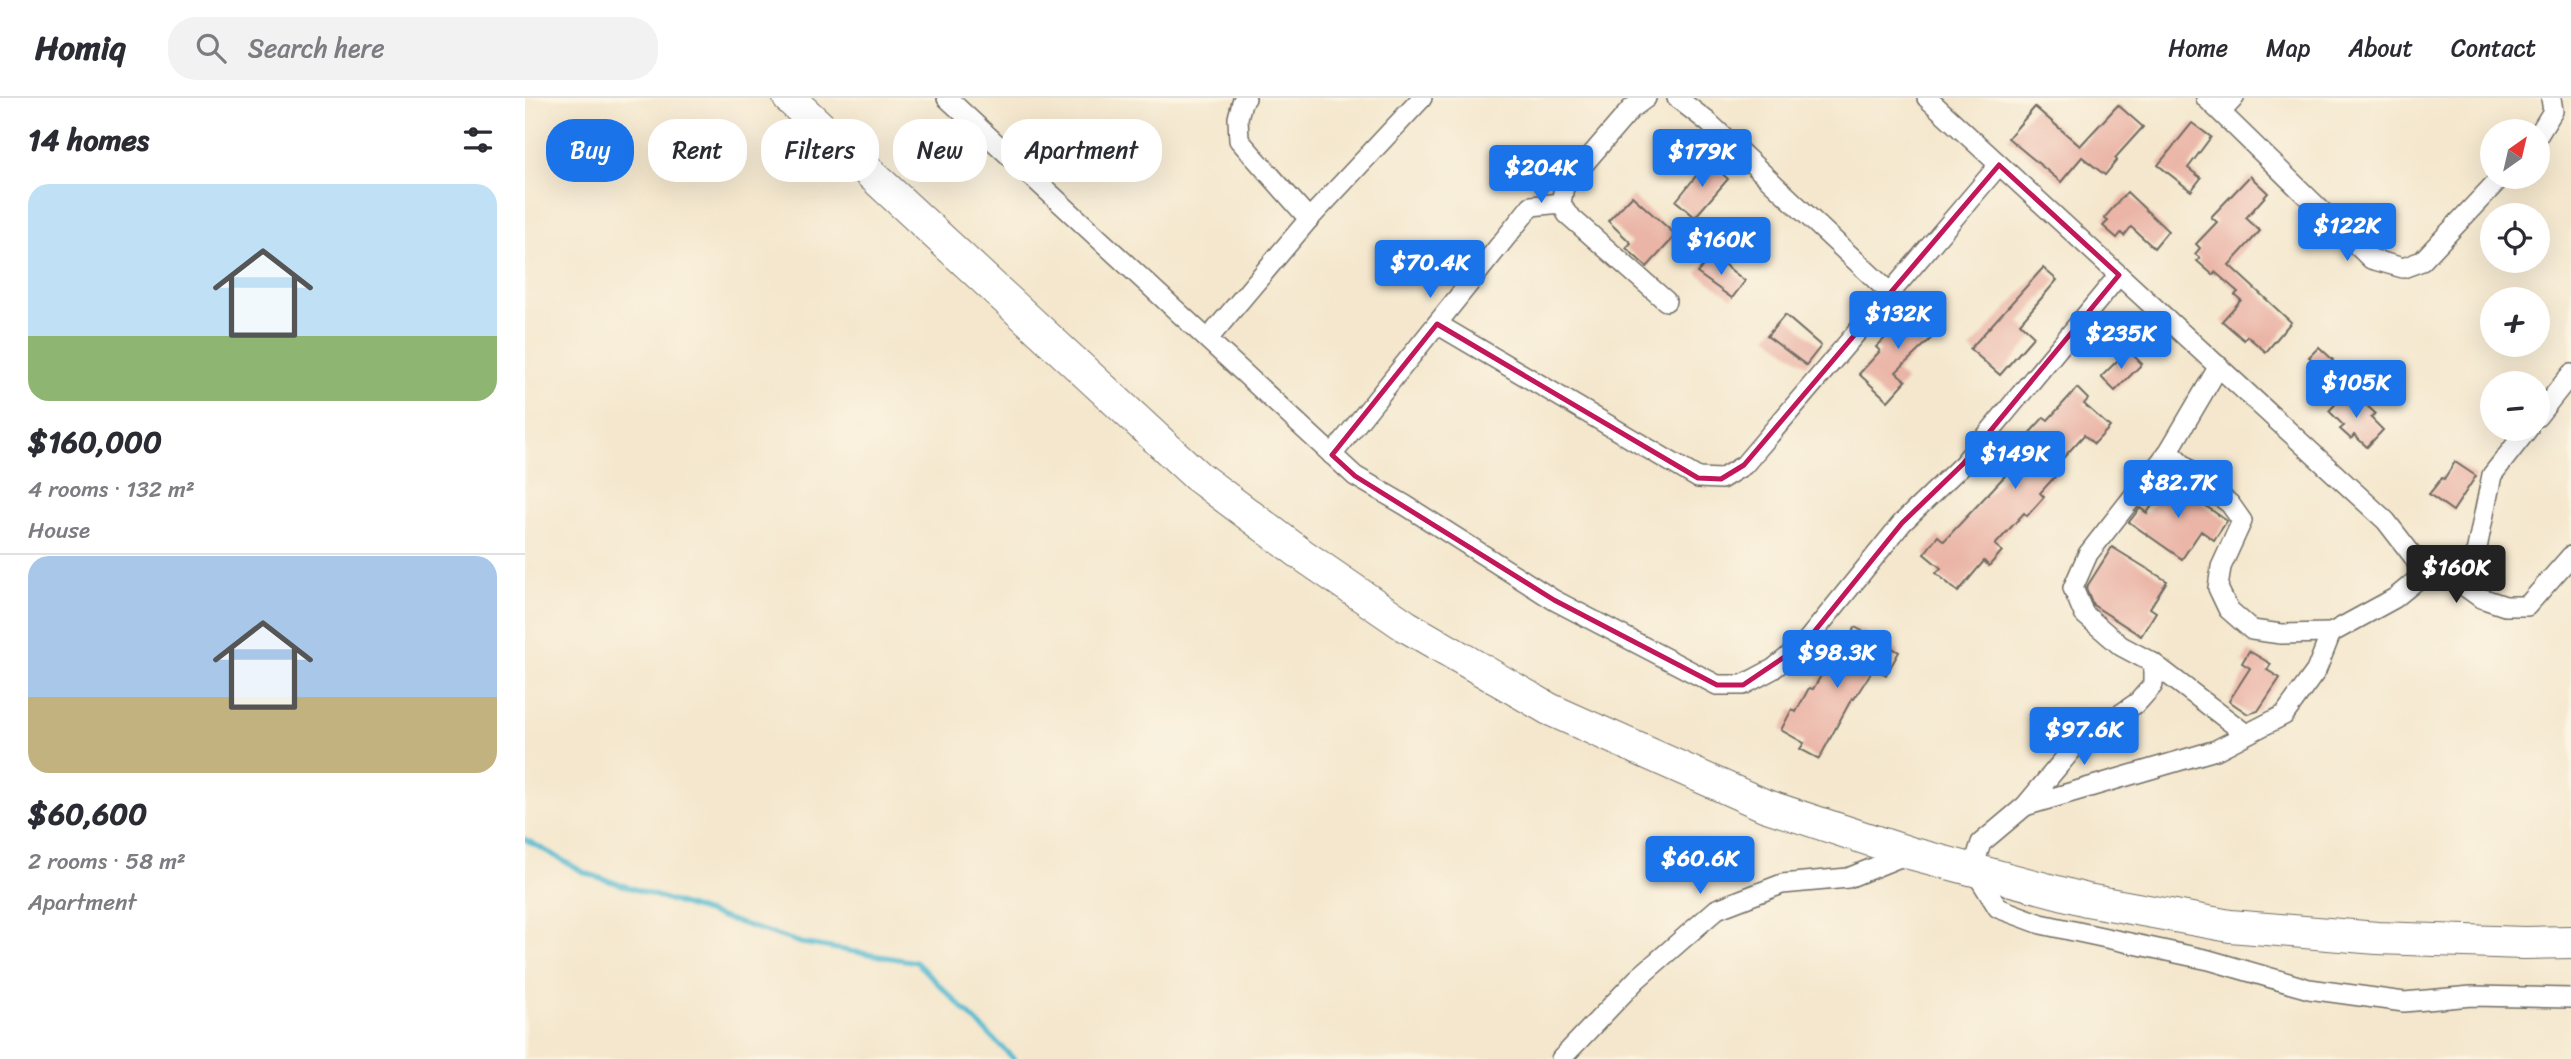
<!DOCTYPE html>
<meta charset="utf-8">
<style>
body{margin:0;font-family:Sriracha,sans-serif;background:#f2f2f3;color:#2b2b33;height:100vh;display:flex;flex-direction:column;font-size:26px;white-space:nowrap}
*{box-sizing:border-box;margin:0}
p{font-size:23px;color:#7c7c81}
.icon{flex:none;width:38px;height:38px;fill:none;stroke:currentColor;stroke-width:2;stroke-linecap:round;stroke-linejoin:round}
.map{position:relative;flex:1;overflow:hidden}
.sheet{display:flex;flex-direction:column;background:#fff;width:525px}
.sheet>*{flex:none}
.top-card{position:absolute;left:21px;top:21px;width:665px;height:63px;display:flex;gap:14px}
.needle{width:46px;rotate:34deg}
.buttons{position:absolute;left:1955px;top:21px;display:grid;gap:14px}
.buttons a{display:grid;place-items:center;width:70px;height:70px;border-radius:50%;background:#fff;box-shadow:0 7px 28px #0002;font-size:35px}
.price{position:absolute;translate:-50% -60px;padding:0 16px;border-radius:7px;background:#1a73e8;color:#fff;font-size:23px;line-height:46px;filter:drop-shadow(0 2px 4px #0008)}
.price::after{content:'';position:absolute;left:50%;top:42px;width:21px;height:16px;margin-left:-10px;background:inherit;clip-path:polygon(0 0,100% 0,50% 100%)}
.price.on{background:#222;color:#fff}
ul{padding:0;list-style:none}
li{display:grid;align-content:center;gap:14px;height:371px;padding:0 28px}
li+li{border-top:2px solid #e1e1e2}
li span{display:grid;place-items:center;height:217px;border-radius:21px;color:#555}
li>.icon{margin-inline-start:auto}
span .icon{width:126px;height:126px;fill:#fffc;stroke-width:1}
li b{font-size:30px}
h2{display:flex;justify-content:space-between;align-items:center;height:84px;padding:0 28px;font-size:30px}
.chip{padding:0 24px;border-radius:28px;background:#fff;box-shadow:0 7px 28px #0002;font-size:24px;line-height:63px}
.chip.on{background:#1a73e8;color:#fff}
header{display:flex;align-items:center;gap:42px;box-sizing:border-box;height:98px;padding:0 35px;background:#fff;border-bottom:2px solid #e1e1e2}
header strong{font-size:33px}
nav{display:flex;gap:38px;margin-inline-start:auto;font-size:24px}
.search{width:490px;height:63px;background:#f2f2f3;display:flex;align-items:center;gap:18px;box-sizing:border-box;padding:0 24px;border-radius:28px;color:#7c7c81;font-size:26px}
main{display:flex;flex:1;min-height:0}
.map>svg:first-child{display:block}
</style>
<header>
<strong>Homiq</strong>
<div class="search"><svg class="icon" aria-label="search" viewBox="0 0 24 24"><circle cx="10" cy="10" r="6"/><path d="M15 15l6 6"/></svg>Search here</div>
<nav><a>Home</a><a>Map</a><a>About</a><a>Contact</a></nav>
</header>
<main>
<section class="sheet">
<h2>14 homes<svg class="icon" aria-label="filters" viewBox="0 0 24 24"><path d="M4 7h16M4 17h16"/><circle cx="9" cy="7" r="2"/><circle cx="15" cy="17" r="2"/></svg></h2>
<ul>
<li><span style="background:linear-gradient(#bfe0f5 70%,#8fb573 0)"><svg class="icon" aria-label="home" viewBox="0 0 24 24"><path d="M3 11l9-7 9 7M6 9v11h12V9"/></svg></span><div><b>$160,000</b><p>4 rooms · 132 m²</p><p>House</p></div></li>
<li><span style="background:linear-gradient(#a9c7e8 65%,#c2b280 0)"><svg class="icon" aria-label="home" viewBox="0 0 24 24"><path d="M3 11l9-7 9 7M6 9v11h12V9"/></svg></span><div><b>$60,600</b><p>2 rooms · 58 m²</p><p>Apartment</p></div></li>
</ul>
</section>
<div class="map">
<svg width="2046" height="961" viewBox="0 0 2046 961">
<rect width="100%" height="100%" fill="#fcf5e5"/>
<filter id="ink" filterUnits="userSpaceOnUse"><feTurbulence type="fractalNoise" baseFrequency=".0143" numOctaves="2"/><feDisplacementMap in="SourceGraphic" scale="14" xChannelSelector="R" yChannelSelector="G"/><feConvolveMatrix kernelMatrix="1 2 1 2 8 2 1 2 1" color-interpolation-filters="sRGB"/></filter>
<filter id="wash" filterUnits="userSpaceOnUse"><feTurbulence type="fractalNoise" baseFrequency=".00686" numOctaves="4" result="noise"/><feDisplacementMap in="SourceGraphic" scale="28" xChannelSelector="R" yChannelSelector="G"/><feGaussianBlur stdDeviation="1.57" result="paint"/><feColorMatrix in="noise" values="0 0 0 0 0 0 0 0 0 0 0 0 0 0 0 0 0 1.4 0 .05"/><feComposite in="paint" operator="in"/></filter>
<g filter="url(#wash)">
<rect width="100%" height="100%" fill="#f4e7cd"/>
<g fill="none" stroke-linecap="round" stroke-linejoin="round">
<path stroke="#52bad0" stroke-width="5" d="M0,741L60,775L276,845L391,864L489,961"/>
</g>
<g id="blocks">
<g fill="#eab4a6">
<path d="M1593,7L1618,29L1590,60L1592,62L1580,77L1557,59L1536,84L1483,40L1510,9L1555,48Z"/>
<path d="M1667,25L1686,39L1663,70L1676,80L1666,93L1633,67Z"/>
<path d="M1183,63L1203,81L1170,119L1151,103Z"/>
<path d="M1725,78L1743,95L1721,120L1735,133L1704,167L1766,224L1741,254L1722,238L1719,242L1697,223L1716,202L1710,197L1713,194L1690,174L1688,177L1672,163L1675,160L1670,156L1675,150L1671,146L1692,124L1686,119Z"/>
<path d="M1602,94L1643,133L1629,150L1606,129L1599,138L1596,135L1592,140L1578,128L1583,123L1579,120Z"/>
<path d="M1107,98L1151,137L1122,169L1101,150L1106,145L1083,123Z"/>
<path d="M1187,157L1220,183L1207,200L1172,175Z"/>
<path d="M1518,170L1532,182L1495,225L1509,238L1475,277L1445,251Z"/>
<path d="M1386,205L1413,234L1371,274L1381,283L1363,303L1334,276L1355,253L1351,249L1373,228L1368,222Z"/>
<path d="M1260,217L1296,248L1281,267L1242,238Z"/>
<path d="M1794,249L1808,262L1798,272L1784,259Z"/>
<path d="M1603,252L1617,266L1590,293L1576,279Z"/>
<path d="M1552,290L1563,301L1559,306L1585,329L1569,346L1559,337L1531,368L1536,372L1515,395L1519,399L1502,418L1499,415L1470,447L1477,453L1464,468L1459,463L1433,494L1411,475L1416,470L1399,456L1413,438L1419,443L1490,367L1480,358L1498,338L1500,340L1519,319L1523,322Z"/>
<path d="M1820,296L1835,310L1840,306L1850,315L1846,320L1858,332L1842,349L1829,337L1826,341L1815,331L1819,328L1804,313Z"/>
<path d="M1930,364L1951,378L1928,413L1904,396L1917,380L1919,381Z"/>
<path d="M1644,382L1702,423L1689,442L1676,433L1657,461L1604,424L1615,410L1622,415Z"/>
<path d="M1587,449L1642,483L1625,510L1631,514L1616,538L1568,507L1561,490Z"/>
<path d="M1330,529L1374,554L1361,577L1349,570L1329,601L1327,600L1294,661L1275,651L1279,645L1256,632L1267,611L1271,614L1284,590L1288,591L1321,536L1325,538Z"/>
<path d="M1724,553L1746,566L1742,572L1755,580L1733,613L1723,616L1704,603L1725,570L1717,565Z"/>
</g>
</g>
</g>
<g filter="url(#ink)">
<use href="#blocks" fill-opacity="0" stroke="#716d64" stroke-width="2"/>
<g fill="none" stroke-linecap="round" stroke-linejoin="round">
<g stroke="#716d64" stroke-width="22">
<g id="minor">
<path d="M422,0L830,378L880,407L1029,502L1192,587H1218L1248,571L1280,545L1377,425L1438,366L1594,177"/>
<path d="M721,0L717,4L713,20L714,42L784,121"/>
<path d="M1121,0L1106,11L1039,89L1036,105L1042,116L1141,203"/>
<path d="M1152,0L1183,24L1364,194"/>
<path d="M1402,0L1861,423L1888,458L1898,477"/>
<path d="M1681,0L1846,161L1878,170L1897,163L1976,79"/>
<path d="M1696,14L1709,0"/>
<path d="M2012,39L2028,13L2026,0"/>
<path d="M912,226L1173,380L1196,381L1219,367L1474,67"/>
<path d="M683,241L784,121L897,0"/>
<path d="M1694,268L1644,353L1563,456L1548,490L1559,516L1596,548L1628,565L1721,636"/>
<path d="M2012,319L2046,276"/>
<path d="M1644,353L1676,384L1705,406L1717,423L1696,469L1693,490L1703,511L1727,532L1756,536L1806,535"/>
<path d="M807,357L1006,108L1036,105"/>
<path d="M1928,480L1951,455L1967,377L2003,331"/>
<path d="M1628,565V587L1613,604L1551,647L1500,708L1456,745L1448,770L1473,810L1516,826L1684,862L1784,891L1879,904L1947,898L2046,900"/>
<path d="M1500,708L1691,652L1759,617L1791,573L1806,535L1870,500L1898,477L1928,480L1956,500L1980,508H2002L2046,458"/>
<path d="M1036,961L1112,881L1192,811L1257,786L1323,780L1385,755"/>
</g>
</g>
<g stroke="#716d64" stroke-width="34">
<path id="primary" d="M264,0L672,378L779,458L881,528L1024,611L1239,707L1385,755L1562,802L1705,828L1852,840L1999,845L2046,844"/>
</g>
<use href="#minor" stroke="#fff" stroke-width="19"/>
<use href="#primary" stroke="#fff" stroke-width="32"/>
</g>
</g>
<path fill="none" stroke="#c2185b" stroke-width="5" stroke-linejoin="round" d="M1474,67L1594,177L1438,366L1377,425L1280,545L1218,587H1192L1029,502L830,378L807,357L912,226L1173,380L1196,381L1219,367Z"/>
</svg>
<div class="buttons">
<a><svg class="needle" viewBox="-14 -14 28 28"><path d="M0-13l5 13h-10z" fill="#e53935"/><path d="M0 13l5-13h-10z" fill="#7c7c81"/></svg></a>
<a><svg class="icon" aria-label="locate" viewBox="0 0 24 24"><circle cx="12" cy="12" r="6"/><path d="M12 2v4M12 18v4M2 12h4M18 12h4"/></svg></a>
<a>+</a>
<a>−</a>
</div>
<b class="price" style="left:1177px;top:91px">$179K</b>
<b class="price" style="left:1016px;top:107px">$204K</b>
<b class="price" style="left:1822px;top:165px">$122K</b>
<b class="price" style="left:1196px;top:179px">$160K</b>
<b class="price" style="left:905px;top:202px">$70.4K</b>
<b class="price" style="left:1373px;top:253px">$132K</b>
<b class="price" style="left:1596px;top:273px">$235K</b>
<b class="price" style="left:1831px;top:322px">$105K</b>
<b class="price" style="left:1490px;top:393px">$149K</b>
<b class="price" style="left:1653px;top:422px">$82.7K</b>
<b class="price on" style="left:1931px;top:507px">$160K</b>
<b class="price" style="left:1312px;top:592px">$98.3K</b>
<b class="price" style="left:1559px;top:669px">$97.6K</b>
<b class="price" style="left:1175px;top:798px">$60.6K</b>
<div class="top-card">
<a class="chip on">Buy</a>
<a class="chip">Rent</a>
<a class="chip">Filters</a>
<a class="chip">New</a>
<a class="chip">Apartment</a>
</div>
</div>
</main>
